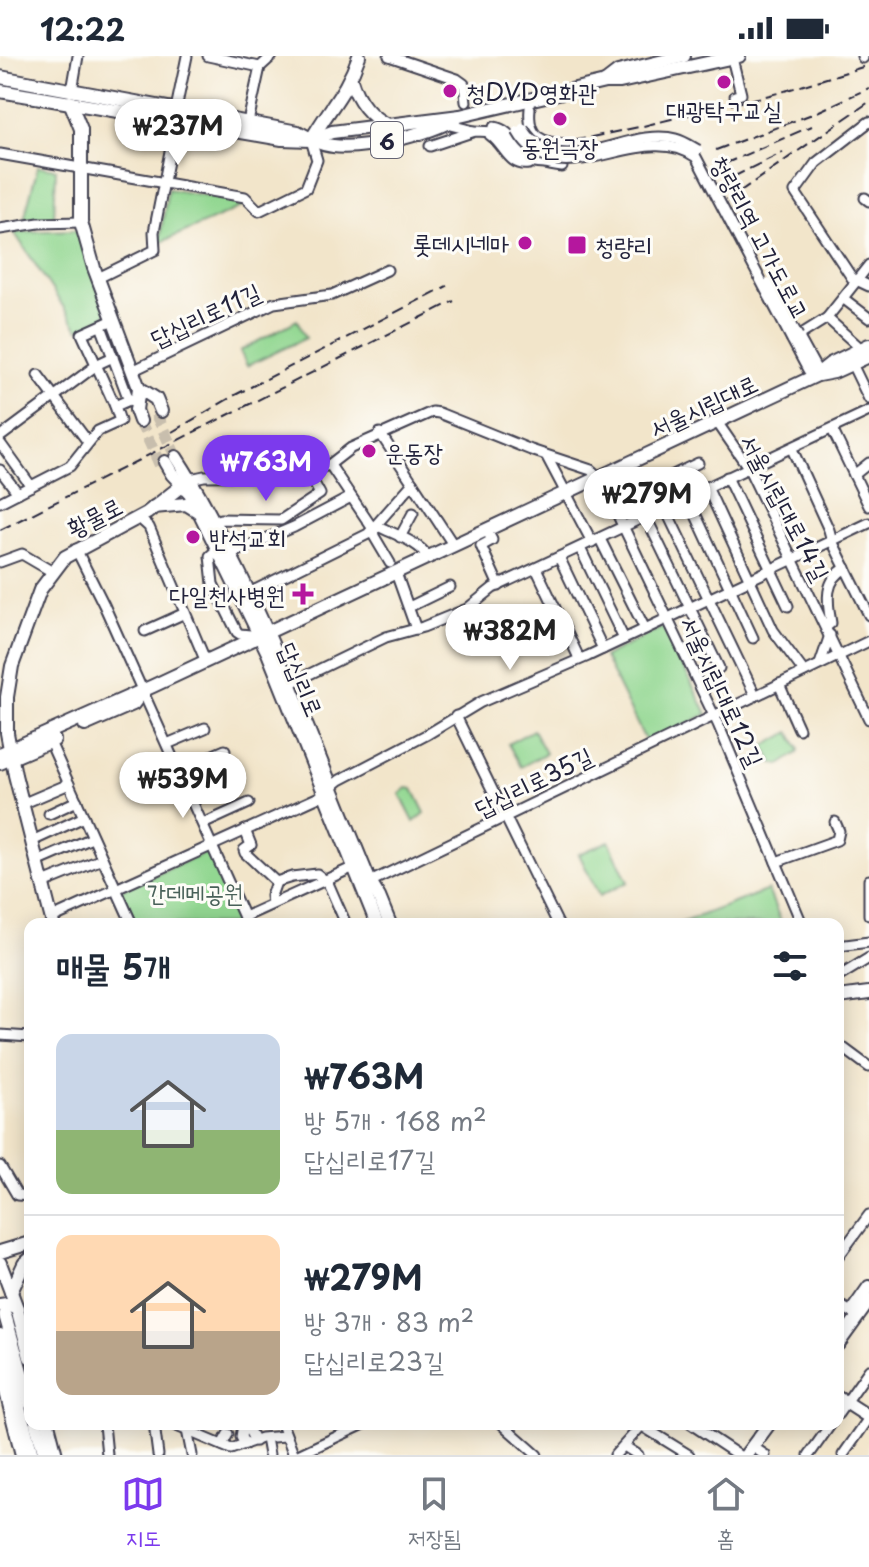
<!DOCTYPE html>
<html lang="ko">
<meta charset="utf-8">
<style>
body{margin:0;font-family:"Playpen Sans","Poor Story",sans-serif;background:#f2f2f3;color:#1f2937;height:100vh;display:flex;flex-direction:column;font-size:30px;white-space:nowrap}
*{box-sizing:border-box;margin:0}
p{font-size:26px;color:#747a83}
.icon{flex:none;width:44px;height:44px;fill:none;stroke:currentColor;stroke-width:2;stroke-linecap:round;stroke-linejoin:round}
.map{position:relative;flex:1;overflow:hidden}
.sheet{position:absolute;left:24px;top:862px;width:820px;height:512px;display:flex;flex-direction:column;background:#fff;border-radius:16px;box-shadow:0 4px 20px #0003}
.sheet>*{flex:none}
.price{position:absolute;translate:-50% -68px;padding:0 18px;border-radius:28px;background:#fff;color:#222;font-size:26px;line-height:52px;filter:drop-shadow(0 2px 4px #0008)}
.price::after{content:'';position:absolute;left:50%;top:48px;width:24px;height:18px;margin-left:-12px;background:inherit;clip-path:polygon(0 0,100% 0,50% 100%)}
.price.current{background:#7c3aed;color:#fff}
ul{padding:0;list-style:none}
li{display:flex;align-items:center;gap:24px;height:200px;padding:0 32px}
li+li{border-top:2px solid #e0e1e3}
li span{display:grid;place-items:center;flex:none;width:224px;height:160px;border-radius:16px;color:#555}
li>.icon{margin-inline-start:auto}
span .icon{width:96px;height:96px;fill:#fffc;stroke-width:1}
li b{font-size:34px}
h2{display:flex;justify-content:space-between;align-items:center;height:96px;padding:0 32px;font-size:34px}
.status{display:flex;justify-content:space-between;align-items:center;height:56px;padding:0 40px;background:#fff;direction:ltr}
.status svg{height:22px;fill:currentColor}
.tabs{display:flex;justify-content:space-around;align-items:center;height:112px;border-top:2px solid #e0e1e3;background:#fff;font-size:22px;color:#747a83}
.tabs a{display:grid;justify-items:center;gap:4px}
.tabs .current{color:#7c3aed}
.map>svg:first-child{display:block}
</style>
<div class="status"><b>12:22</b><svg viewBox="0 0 49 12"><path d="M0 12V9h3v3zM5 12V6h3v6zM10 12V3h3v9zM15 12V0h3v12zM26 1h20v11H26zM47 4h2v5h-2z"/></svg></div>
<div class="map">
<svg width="869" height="1399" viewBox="0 0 869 1399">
<rect width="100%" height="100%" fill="#fdfcf7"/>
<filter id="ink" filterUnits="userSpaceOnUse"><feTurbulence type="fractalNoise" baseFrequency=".0125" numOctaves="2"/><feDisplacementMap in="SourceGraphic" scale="16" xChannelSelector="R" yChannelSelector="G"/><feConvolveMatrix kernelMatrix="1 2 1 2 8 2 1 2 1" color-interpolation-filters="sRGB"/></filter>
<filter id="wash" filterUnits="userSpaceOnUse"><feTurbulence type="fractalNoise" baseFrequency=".006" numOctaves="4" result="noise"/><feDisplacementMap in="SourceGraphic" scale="32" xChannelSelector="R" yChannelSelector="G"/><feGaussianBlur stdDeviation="1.8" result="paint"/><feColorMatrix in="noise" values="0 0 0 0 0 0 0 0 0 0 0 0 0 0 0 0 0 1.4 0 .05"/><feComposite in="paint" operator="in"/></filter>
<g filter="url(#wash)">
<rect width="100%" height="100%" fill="#f2e5ca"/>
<g fill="#92d791" stroke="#5a7c66" stroke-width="2">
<path d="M38,110L56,113L54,163H24Z"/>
<path d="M168,133L243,146L244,150L159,187Z"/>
<path d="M78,174L109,255L102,266L78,273L14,176Z"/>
<path d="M297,264L306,282L247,310L240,295Z"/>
<path d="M663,571L707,658L647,688L604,601Z"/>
<path d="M533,674L546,697L521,711L508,688Z"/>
<path d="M790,676L799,693L798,697L780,709L773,707L764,690Z"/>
<path d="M407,732L413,733L425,757L414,766L400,738Z"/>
<path d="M609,785L628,826L599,840L579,798Z"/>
<path d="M212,794L244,868H135L120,834Z"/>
<path d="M768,834L782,868H678Z"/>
</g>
</g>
<g filter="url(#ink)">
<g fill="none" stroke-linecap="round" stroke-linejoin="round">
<g stroke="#c8bead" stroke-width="12" stroke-dasharray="12 6" stroke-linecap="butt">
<path d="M156,358L176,401"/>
<path d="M140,365L160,409"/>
</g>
<g stroke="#413f50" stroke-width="13">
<g id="minor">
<path d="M208,0L260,11"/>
<path d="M389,0L457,23L464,28L466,46"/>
<path d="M862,0L863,2"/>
<path d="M732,2L741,38L735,40"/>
<path d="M72,35L78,0"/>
<path d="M530,52C527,82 542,87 567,88"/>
<path d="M176,53L187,0"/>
<path d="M248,66L260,11L272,0"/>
<path d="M869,66L816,107L795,136L852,222L869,230"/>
<path d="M446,68L474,75"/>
<path d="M494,71C511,74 513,87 524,97C535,107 548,109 562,111"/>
<path d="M490,79C505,89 508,111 529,108"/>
<path d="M430,90L475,75L497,76C516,93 516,108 545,108"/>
<path d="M0,98L245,141L259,155L306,132L317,104L311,84"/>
<path d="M865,142L869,145"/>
<path d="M0,173L39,167L81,166"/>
<path d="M98,222L155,194L154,176L176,65"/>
<path d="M844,243L869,262"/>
<path d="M827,262L857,289"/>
<path d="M113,264L82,278L115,350"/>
<path d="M101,270L129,344"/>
<path d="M798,280L815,311V320"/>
<path d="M852,308L869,343"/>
<path d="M132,315L274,247L332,239L387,214"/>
<path d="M38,319L88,386"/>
<path d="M815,320L808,314L792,284L827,262L869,209"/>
<path d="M717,366L748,411L869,663"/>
<path d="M832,373L869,450"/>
<path d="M380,377L454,490"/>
<path d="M0,381L98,308L113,301"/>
<path d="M0,387L31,430"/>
<path d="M792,393L829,474L832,485L869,559"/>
<path d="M547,401L592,486"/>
<path d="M330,409L373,473L374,480L390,507"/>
<path d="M0,414L18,437"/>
<path d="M854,419L869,407"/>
<path d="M727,421L788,550"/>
<path d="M190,423L204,420L296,419L329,409L351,392L432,356L439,357L531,394L591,414L600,422L718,668L802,868"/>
<path d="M707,431L773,574L804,616"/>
<path d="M687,440L753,582"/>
<path d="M0,446L70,410L98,375L120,365L115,350L129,344L137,345"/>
<path d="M665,452L755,639"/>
<path d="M659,454L652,433L654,428L698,407"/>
<path d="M646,461L719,612"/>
<path d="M139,462L149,471L206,606"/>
<path d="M214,466L220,463L281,464L320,438L308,416"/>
<path d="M373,473L380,471C396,479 419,486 429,502"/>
<path d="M487,475L492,484L481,490L499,530"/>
<path d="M400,481L413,457"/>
<path d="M600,483L645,573"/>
<path d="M580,492L624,583"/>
<path d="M76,493L104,549L247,868"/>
<path d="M218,493L210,500L213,528L237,576L240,578L260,580"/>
<path d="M230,498L294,471L351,441"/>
<path d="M559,501L603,593"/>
<path d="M0,506L22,498L51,515"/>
<path d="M536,512L579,602"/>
<path d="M396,517L416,573"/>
<path d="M249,537L368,478L413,427"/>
<path d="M409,551L450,531"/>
<path d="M826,571L831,567C827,545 824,524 846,512"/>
<path d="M145,575L185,557"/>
<path d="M820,608L830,579"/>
<path d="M289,628L386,581L423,571L467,553L493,532L869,355"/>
<path d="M779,628L799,673"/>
<path d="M456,660L558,868"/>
<path d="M50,686L132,868"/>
<path d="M167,688L205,672"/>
<path d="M179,714L225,694"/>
<path d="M22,748L69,728"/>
<path d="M49,758L77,745"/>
<path d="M203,768L249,747"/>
<path d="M245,774L251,789L244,794L245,797L276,826"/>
<path d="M32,785L84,761"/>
<path d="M37,806L92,782"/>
<path d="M776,806L837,784L839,775L835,766"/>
<path d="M869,824V859"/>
<path d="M370,826L869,585"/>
<path d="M43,827L102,803"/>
<path d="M272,847L271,840L276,826L292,821L317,818L328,827L346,868"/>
<path d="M244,861L354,811"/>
<path d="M52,862L319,741L340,724L428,678L481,646L588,600L869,467"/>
<path d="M838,890L869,886"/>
<path d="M838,921L869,902"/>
<path d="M0,979L30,981"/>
<path d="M838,988L869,1011"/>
<path d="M0,1110L17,1139L30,1140"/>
<path d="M838,1201L869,1159"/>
<path d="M838,1248L851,1256"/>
<path d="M838,1358L869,1314"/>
<path d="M104,1368L107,1399"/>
<path d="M154,1368L158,1399"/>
<path d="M172,1368L231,1393L261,1382L285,1380"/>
<path d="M282,1368L294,1399"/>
<path d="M502,1368L537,1399"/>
<path d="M691,1368L738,1399"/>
<path d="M246,1369L255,1385"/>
<path d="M642,1370L689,1399"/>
<path d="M187,1374L192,1399"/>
<path d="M242,1375L241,1381L245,1388"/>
<path d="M266,1382L269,1399"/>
<path d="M222,1389L228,1378"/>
<path d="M624,1390L638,1399"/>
<path d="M759,1395L765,1399"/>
<path d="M298,1399L364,1368"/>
<path d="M615,1399L643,1368"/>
<path d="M809,1399L831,1368"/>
<path d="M843,1399L869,1362"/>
</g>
</g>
<g stroke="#413f50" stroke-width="16">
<g id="major">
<path d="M0,21L298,76C309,82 320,89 333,90C364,94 429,78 456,62"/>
<path d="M351,24C357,44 370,61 389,70"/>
<path d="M605,26L618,16L684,0"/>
<path d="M0,35L282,83L311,84L332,76L460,60L605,26H620L739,0"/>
<path d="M70,46L81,73V166L94,212L139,332L136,354L140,365"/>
<path d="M311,84C329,52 347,36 359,0"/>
<path d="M818,319L834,316L869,300"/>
<path d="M139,332L156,343L161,355"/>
<path d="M176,401C201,439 220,478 240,518C289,619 327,723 370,826L379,841L390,868"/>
<path d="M165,406L172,418L190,437L268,597L377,868"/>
<path d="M154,451L186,448L199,456"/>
<path d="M85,669L133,648L143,635"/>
<path d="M0,698L153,630L815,320L830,308L869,289"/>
<path d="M0,707L54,684"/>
<path d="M53,868L15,719L7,677V641L12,610L40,534L65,501L147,457L190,423"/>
<path d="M838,941L869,937"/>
<path d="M0,1196L30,1187"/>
<path d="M0,1207L17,1252L30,1301"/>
<path d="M11,1236L24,1208L30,1203"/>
<path d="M0,1249L7,1248L17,1252"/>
<path d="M855,1251L869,1231"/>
<path d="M5,1259L30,1347"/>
<path d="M0,1279L32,1399"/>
<path d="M838,1288L869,1245"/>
<path d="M0,1312L22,1399"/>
<path d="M838,1341L869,1361"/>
<path d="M36,1368L45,1399"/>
<path d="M48,1368L56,1399"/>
<path d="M746,1399L769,1368"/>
</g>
</g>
<use href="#minor" stroke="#fff" stroke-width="9"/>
<use href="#major" stroke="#fff" stroke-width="12"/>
<g stroke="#22223b" stroke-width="2" stroke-dasharray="12 6" stroke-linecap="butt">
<path d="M573,85L639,71L778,37L869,9"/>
<path d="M716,94L815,57L869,32"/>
<path d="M724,108L812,70"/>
<path d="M733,121L783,96"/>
<path d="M739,136L869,46"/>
<path d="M172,376L235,339L447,230"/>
<path d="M0,474L454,245"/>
</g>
<g stroke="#413f50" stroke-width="13" stroke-linecap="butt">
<g id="minor-bridge">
<path d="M523,72C558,131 627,69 676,83C684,85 691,90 698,94"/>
<path d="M517,75C557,146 640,61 696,101L792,284"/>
<path d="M769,227L798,280"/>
</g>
</g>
<use href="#minor-bridge" stroke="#fff" stroke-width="9"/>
</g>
</g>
<g fill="#b5179e" stroke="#fdfcf7" stroke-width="3">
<circle cx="724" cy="26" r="8"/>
<circle cx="450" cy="35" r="8"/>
<circle cx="560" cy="63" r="8"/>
<circle cx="525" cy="187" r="8"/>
<rect x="567" y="179" width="20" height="20" rx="4"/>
<circle cx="369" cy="395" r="8"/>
<circle cx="193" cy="481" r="8"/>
<path d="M299 526h8v8h8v8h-8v8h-8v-8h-8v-8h8z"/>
</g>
<g text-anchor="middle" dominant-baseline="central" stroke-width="6" stroke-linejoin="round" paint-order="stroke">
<rect fill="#fdfcf7" stroke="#646373" stroke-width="2" x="371" y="66" width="32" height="36" rx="6"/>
<g font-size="22" font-weight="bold" fill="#22223b">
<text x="387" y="84">6</text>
</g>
<g font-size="24" fill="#22223b" stroke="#fdfcf7" text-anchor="start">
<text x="466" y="35">청DVD영화관</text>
<text x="724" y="53" text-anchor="middle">대광탁구교실</text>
<text x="560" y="90" text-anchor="middle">동원극장</text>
<text x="509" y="187" text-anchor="end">롯데시네마</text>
<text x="595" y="189">청량리</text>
<text x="385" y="395">운동장</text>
<text x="209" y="481">반석교회</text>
<text x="285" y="538" text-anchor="end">다일천사병원</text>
</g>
<g font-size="24" fill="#22223b" stroke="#fdfcf7">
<text transform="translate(761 181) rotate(62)">청량리역 고가도로교</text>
<text transform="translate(205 258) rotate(-25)">답십리로11길</text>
<text transform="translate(703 349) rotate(-25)">서울시립대로</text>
<text transform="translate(786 451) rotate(62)">서울시립대로14길</text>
<text transform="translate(94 460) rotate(-27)">황물로</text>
<text transform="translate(302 623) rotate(67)">답십리로</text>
<text transform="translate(723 635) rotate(65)">서울시립대로12길</text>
<text transform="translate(533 725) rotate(-26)">답십리로35길</text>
</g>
<g font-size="24" fill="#496159" stroke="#fdfcf7">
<text x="195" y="836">간데메공원</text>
</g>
</g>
</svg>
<b class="price" style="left:178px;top:111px">₩237M</b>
<b class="price current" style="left:266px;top:447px">₩763M</b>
<b class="price" style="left:647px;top:479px">₩279M</b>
<b class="price" style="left:510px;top:616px">₩382M</b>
<b class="price" style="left:183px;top:764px">₩539M</b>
<section class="sheet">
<h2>매물 5개<svg class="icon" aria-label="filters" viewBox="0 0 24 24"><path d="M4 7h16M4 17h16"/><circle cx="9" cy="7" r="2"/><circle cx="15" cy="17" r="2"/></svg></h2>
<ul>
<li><span style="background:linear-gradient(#c9d6e8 60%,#8fb573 0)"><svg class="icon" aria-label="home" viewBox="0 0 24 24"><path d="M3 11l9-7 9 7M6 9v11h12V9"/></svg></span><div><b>₩763M</b><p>방 5개 · 168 m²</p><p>답십리로17길</p></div></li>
<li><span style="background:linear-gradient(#ffd9b3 60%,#b9a48a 0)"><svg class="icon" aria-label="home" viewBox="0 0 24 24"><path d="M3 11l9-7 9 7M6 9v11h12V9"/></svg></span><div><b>₩279M</b><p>방 3개 · 83 m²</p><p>답십리로23길</p></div></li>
</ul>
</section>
</div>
<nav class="tabs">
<a class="current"><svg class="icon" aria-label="map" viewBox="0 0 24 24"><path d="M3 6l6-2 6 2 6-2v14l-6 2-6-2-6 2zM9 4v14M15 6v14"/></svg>지도</a>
<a><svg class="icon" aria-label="saved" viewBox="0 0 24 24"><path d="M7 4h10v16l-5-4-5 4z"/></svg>저장됨</a>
<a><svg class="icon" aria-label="home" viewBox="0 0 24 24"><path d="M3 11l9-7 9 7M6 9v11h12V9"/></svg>홈</a>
</nav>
